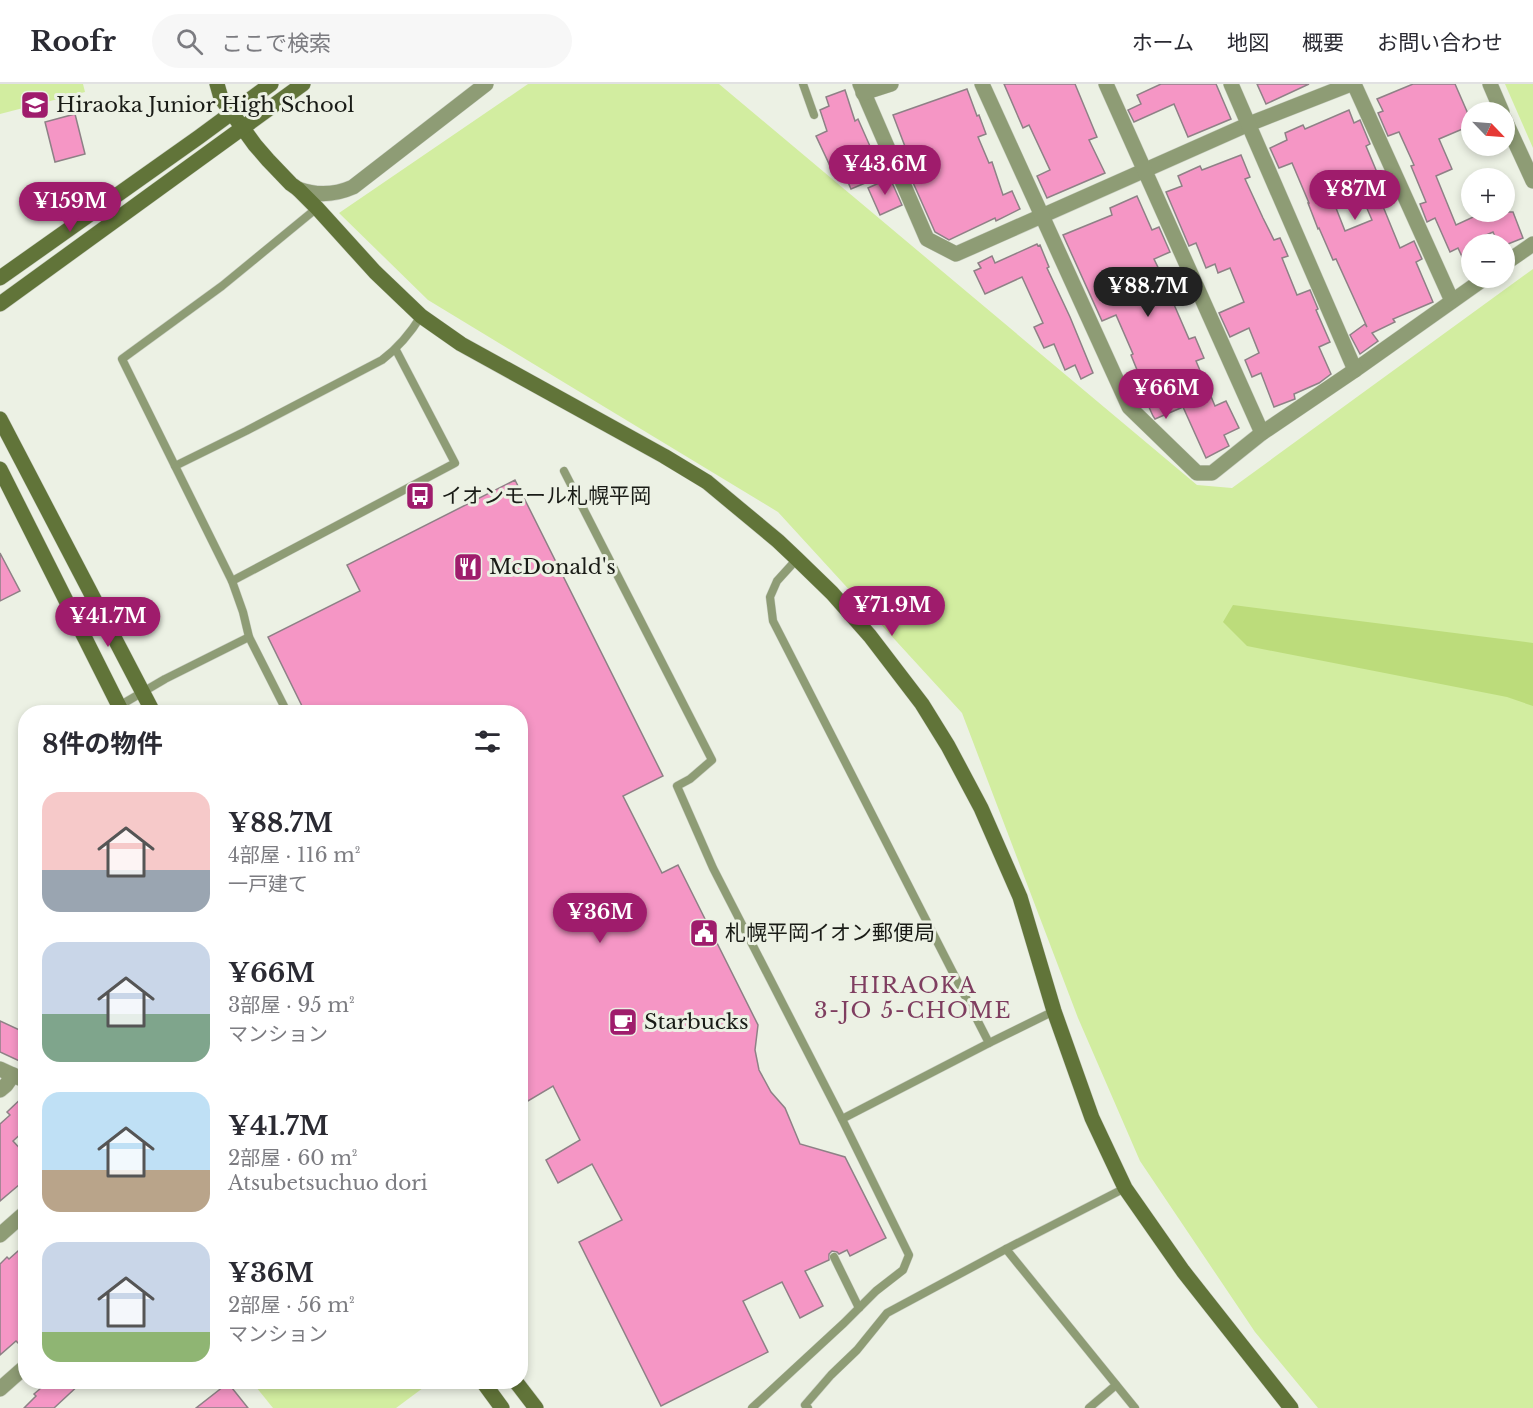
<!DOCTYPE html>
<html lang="ja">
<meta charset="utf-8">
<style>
body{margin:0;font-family:"Libre Baskerville","Noto Sans JP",serif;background:#f7f7f7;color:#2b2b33;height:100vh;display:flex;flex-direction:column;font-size:22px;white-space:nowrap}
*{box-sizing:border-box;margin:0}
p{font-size:20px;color:#7c7c81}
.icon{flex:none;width:33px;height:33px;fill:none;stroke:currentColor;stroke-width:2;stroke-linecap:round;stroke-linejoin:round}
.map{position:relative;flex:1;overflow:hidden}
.side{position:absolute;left:18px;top:621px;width:510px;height:684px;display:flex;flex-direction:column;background:#fff;border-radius:24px;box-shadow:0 3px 9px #0003}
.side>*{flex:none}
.needle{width:39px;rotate:115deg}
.buttons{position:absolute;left:1461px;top:18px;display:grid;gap:12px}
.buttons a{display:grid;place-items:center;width:54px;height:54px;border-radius:50%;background:#fff;box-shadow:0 3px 9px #0003;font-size:30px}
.price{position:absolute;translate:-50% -51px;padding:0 14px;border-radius:21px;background:#9f1c6c;color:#fff;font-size:20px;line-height:39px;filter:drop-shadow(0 2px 3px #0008)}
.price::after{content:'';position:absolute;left:50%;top:36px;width:18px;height:14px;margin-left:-9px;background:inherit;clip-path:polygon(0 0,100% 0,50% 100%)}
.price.active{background:#222;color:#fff}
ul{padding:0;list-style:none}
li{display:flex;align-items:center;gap:18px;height:150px;padding:0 24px}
li span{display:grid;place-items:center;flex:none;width:168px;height:120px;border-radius:18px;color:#555}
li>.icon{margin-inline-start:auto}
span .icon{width:72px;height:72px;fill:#fffc;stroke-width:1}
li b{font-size:26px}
h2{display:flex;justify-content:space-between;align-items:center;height:72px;padding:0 24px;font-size:26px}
header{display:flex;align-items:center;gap:36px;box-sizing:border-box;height:84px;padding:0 30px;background:#fff;border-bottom:2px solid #e1e1e2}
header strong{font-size:28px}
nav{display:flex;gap:33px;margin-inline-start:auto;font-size:21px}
.search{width:420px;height:54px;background:#f7f7f7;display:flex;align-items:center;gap:15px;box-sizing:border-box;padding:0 21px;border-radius:33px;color:#7c7c81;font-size:22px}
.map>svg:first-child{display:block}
</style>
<header>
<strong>Roofr</strong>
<div class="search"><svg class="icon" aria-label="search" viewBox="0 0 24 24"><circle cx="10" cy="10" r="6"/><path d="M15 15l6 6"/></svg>ここで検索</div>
<nav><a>ホーム</a><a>地図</a><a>概要</a><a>お問い合わせ</a></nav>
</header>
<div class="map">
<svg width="1533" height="1324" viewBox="0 0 1533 1324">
<rect width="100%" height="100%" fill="#ecf1e4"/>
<g fill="#d2eda0">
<path d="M0,0H83L85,8L0,30Z"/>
<path d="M528,0H719L1197,401L1232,404L1533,185V1324H1318L1255,1248L1140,1077L1078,934L962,629L778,428L428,216L339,129Z"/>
<path d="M1505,0H1533V64Z"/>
<path d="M252,1298H431L396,1324H273Z"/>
</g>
<path fill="#bcdc7b" d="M1233,521L1533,559V622L1507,613L1247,562L1223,538Z"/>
<g fill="#f596c5" stroke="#8e8186" stroke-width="1.5" fill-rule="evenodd">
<path d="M1004,0H1075L1097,53L1089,56L1105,89L1047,114L1037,92L1050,86L1029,41L1023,44Z"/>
<path d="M1161,0H1216L1231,35L1188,53L1174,20L1134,38L1128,26L1141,20L1137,11Z"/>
<path d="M1257,0H1309L1266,20Z"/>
<path d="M1413,0H1455L1472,39V41L1439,55L1452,85L1436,92L1456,141L1484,128H1513L1523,154L1508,160H1498L1493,148L1472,157L1471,192L1458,164L1450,168L1435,134L1427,138L1420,120L1426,118L1411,82L1414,81L1399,48L1388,52L1378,29L1383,27L1377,15Z"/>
<path d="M967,5L977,32L979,31L986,50L978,53L989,79L992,78L1003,111L1012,107L1020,125L996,137L995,134L949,156L935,148L903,76L909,73L893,31Z"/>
<path d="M845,6L855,37L858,35L873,69L868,71L877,94L851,105L840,80L831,84L816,52L827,47L820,26L829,22L826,13Z"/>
<path d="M1349,26L1354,39L1360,36L1370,60L1366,62L1389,117L1382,120L1400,164L1414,157L1422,175L1416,178L1433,218L1393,235L1395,238L1372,249L1378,257L1360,270L1350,251L1365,240L1367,243L1336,175L1333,176L1319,144L1318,145L1308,119H1309L1292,79L1279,84L1270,64L1287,56L1285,49L1303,41L1305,45ZM1352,90L1372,136L1345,147L1327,101Z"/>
<path d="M75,30L85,70L55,78L45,38Z"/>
<path d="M1241,71L1250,93L1245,95L1263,134L1274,156L1280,154L1288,172L1282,174L1297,211L1310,206L1318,225L1316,226L1330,258L1319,263L1331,290L1319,299L1294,310L1295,315L1274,323L1261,289L1252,293L1245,276L1259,269L1249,244L1230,253L1219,229L1244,218L1230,184L1218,189L1215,180L1206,184L1196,159L1189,162L1166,108L1182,102L1178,92L1200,82L1202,86Z"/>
<path d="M890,94L902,121L880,131L868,104Z"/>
<path d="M1137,112L1152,146L1159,143L1170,168L1154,175L1170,208L1169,209L1189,255L1195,253L1204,274L1196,277L1215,322L1226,317L1239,344L1224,351L1229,362L1206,374L1183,323L1155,335L1153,332L1143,310L1146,308L1131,271L1133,270L1116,231L1102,237L1063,151L1112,131L1110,124Z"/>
<path d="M1037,160L1038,162L1040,161L1049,183L1047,184L1070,233L1093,289L1081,295L1075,281L1065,286L1054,260L1044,264L1034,243L1043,239L1022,193L985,210L974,187L981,184L978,179L992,172L995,179Z"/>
<path d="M515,396L663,692L623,712L662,789L678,781L758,941L755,966L759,986L771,1008L785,1024L800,1060L845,1073L886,1154L850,1172L847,1166L839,1170L837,1168L832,1167L829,1170V1176L805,1187L823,1222L800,1234L782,1198L743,1217L768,1268L661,1322L579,1158L622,1136L592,1080L558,1099L546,1076L580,1056L553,1002L528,1017L520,1002V628H305L268,553L360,507L347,481Z"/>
<path d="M0,469L20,507L0,517Z"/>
<path d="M0,937L26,949V980L0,968Z"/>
<path d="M26,1010V1047L25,1046L13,1057L26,1071V1095L0,1117V1040L10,1031L7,1028Z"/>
<path d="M26,1160V1267L16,1257L0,1271V1180L7,1173L9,1175Z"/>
<path d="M48,1298H82L54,1324H24L36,1312L34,1310Z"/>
<path d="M228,1299L248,1324H196Z"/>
</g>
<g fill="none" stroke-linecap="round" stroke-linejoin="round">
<g stroke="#cacfc3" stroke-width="9">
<g id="lane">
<path d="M803,0L814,31"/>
<path d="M175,382L246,347L382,276C399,263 410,250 421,232"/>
<path d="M564,387L712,676L690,695L677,702L713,784L842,1035L989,959L1054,927"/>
<path d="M797,475L777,497L770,513L773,537L989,959"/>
<path d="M232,497L455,379L396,266"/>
<path d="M119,622L165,595L249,553"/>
<path d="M287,628L249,553L243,528L232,497L122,275L222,202L317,124"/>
<path d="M1006,1165L1135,1324"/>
<path d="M834,1173L859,1224"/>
<path d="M752,1324L844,1239L876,1207L903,1186L909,1171L842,1035"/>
<path d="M808,1324L805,1321L831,1291L857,1266L887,1229L1006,1165L1125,1104"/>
<path d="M1089,1324L1116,1301"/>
</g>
</g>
<g stroke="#cacfc3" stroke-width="16">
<g id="street">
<path d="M860,0L927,155L956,170L1249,40L1351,0"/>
<path d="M982,0L1129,323L1197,389H1212L1262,349L1355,286L1485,194"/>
<path d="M1106,0L1262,349"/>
<path d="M1231,0L1355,286"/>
<path d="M1354,0L1452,217"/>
<path d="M1490,0L1502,28"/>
<path d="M863,9L891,0"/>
<path d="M1504,34L1533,97"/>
<path d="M298,105C317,112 335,111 353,103L486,0"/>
<path d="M1504,180L1533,160"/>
<path d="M0,985L26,997"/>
<path d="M0,1006L6,1001L13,991"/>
<path d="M0,1151L26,1128"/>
<path d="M0,1305L26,1282"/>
</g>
</g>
<g stroke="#cacfc3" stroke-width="16">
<g id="secondary">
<path d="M217,0L221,14L255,61L268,76L291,100L298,105L317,124L375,188L421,232L461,260L664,372L707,398L778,457L797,475L832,509L870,552L922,620L948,662L981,724L1020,813L1054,927L1092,1034L1125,1104L1183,1187L1291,1324"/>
<path d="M0,194L199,53L271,0"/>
<path d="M0,220L303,0"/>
<path d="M0,335L153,628"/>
<path d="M0,385L122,628"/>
<path d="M483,1298L502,1324"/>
<path d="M516,1298L536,1324"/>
</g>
</g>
<use href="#lane" stroke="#8e9c75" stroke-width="8"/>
<use href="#street" stroke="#8e9c75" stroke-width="15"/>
<use href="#secondary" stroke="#617439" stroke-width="15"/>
</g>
<defs>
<g id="school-square" transform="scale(1.5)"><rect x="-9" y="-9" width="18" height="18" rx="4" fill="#9f1c6c" stroke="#ecf1e4"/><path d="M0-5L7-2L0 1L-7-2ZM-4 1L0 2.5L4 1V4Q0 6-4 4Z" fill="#fff"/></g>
<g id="bus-square" transform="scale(1.5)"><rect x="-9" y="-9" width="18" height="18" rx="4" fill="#9f1c6c" stroke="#ecf1e4"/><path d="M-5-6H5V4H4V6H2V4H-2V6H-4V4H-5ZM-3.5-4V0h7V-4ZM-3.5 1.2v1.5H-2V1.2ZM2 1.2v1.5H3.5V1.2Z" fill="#fff"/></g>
<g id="restaurant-square" transform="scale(1.5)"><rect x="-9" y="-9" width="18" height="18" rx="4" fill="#9f1c6c" stroke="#ecf1e4"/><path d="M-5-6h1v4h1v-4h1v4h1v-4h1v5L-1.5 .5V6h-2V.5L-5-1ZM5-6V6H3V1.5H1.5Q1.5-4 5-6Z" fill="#fff"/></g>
<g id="civic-square" transform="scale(1.5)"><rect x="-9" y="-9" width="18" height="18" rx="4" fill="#9f1c6c" stroke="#ecf1e4"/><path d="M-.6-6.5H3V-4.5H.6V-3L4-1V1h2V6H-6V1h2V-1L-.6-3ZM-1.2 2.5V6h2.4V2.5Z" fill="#fff"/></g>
<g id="cafe-square" transform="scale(1.5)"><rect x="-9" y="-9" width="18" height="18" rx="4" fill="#9f1c6c" stroke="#ecf1e4"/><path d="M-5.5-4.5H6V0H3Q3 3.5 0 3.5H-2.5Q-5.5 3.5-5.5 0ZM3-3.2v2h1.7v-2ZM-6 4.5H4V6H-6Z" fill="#fff"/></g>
</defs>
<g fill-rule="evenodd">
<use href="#school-square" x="35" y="21"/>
<use href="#bus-square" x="420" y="412"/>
<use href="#restaurant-square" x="468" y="483"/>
<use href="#civic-square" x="704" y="849"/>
<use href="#cafe-square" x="623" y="938"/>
</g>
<g text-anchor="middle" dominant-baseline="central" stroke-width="6" stroke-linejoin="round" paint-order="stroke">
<g font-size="21" fill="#191b16" stroke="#ecf1e4" text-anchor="start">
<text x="56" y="21">Hiraoka Junior High School</text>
<text x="441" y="412">イオンモール札幌平岡</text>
<text x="489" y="483">McDonald's</text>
<text x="725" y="849">札幌平岡イオン郵便局</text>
<text x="644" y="938">Starbucks</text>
</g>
<g font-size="22" letter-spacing="1.5" fill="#7f3e60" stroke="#ecf1e4">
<text x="913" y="901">HIRAOKA<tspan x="913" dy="25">3-JO 5-CHOME</tspan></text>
</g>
</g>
</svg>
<div class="buttons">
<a><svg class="needle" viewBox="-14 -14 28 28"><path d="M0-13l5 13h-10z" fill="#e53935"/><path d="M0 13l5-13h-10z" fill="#7c7c81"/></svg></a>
<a>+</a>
<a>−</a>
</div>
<b class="price" style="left:885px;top:112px">¥43.6M</b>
<b class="price" style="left:1355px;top:137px">¥87M</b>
<b class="price" style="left:70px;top:149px">¥159M</b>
<b class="price active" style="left:1148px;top:234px">¥88.7M</b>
<b class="price" style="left:1166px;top:336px">¥66M</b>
<b class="price" style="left:892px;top:553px">¥71.9M</b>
<b class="price" style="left:108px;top:564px">¥41.7M</b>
<b class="price" style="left:600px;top:860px">¥36M</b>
<section class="side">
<h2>8件の物件<svg class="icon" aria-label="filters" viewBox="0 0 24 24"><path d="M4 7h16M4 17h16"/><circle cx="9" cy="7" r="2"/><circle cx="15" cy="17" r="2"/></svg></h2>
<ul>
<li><span style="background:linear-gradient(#f6c9c9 65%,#9aa5b1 0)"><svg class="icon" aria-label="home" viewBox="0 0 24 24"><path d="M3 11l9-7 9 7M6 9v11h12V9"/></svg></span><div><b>¥88.7M</b><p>4部屋 · 116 m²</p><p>一戸建て</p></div></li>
<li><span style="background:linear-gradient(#c9d6e8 60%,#7fa58c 0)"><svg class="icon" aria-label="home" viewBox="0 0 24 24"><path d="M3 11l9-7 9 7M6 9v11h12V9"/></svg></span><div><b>¥66M</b><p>3部屋 · 95 m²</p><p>マンション</p></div></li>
<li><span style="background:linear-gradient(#bfe0f5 65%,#b9a48a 0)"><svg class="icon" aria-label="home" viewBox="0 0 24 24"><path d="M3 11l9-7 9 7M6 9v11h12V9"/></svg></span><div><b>¥41.7M</b><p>2部屋 · 60 m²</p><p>Atsubetsuchuo dori</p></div></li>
<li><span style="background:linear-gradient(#c9d6e8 75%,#8fb573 0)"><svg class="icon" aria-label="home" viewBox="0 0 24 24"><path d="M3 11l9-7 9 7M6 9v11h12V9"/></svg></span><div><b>¥36M</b><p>2部屋 · 56 m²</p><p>マンション</p></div></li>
</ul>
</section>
</div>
